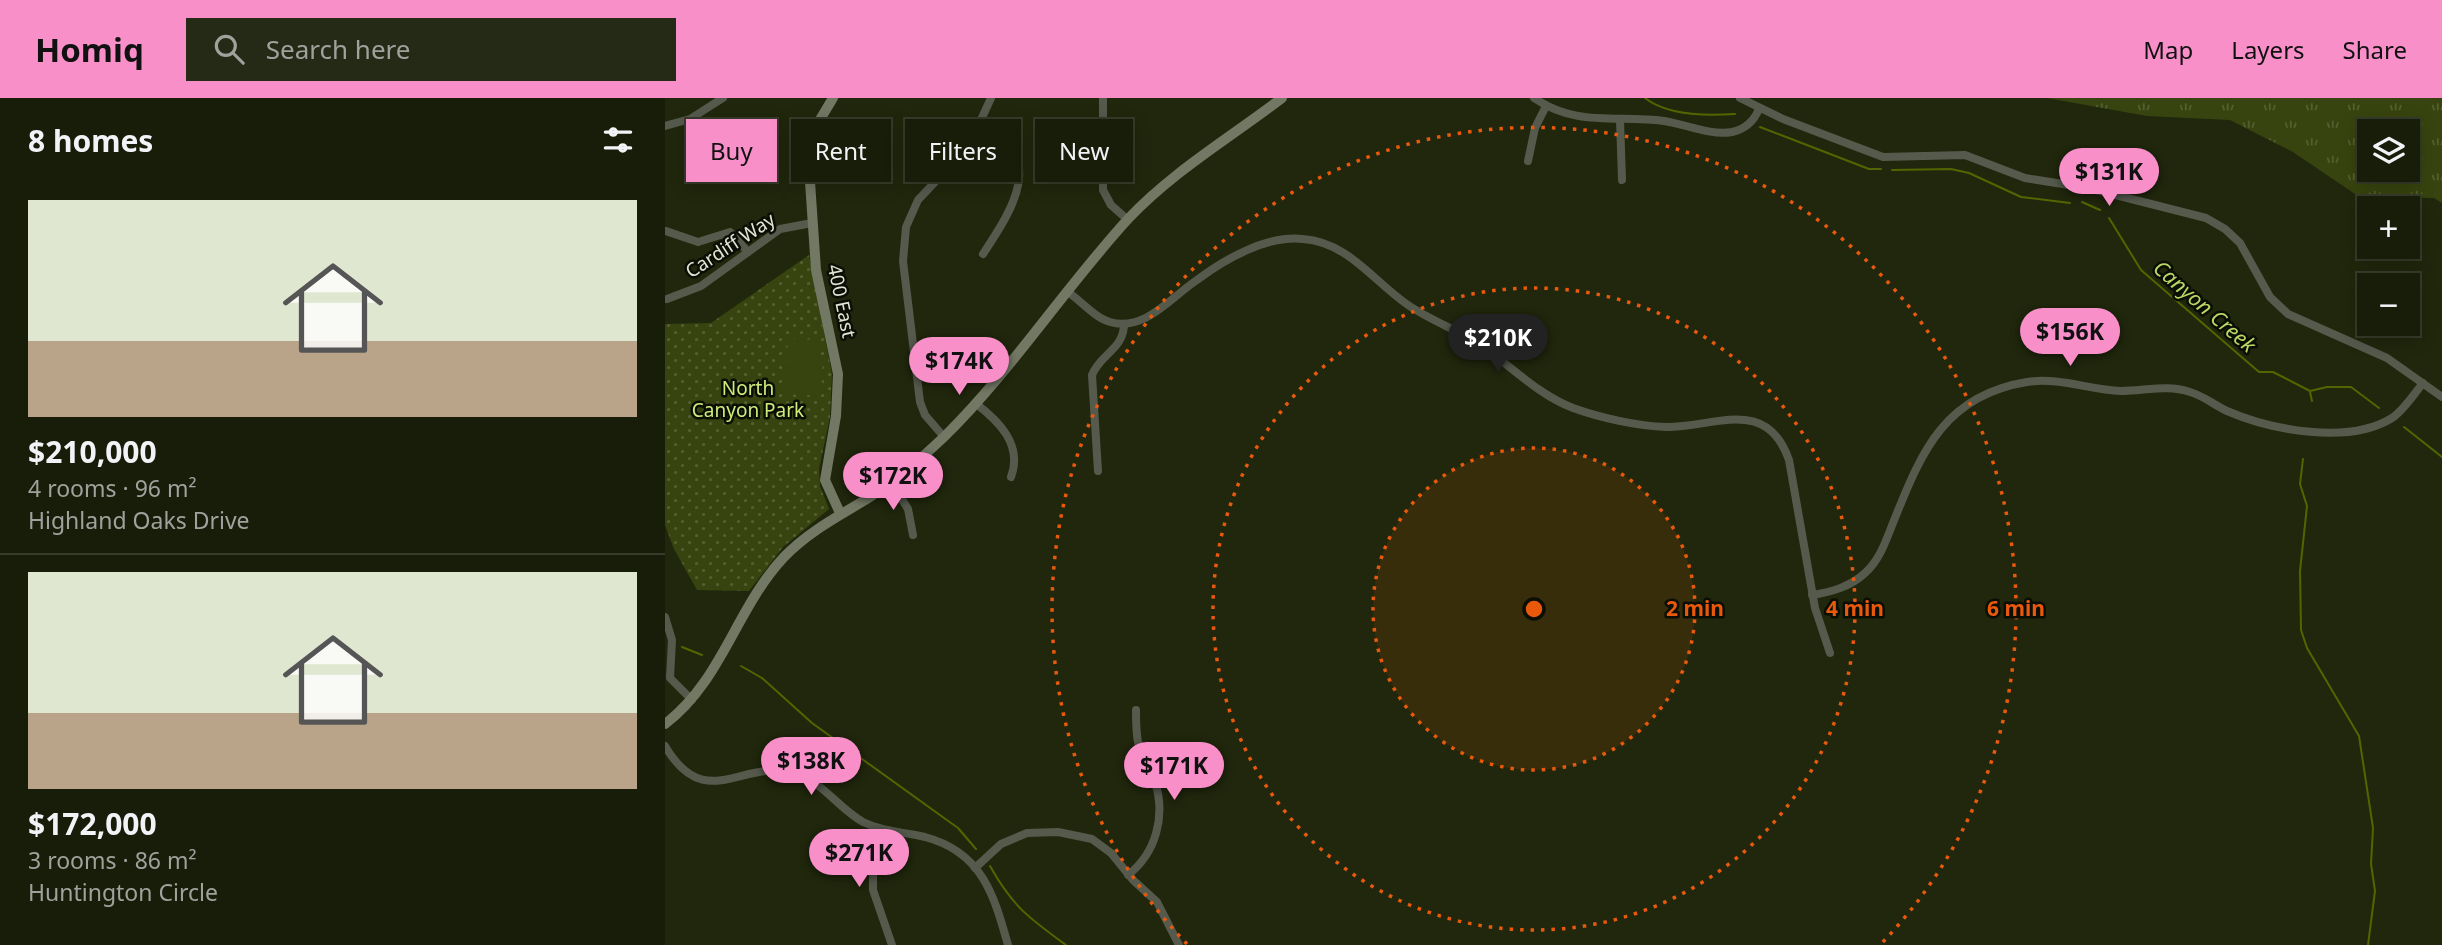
<!DOCTYPE html>
<meta charset="utf-8">
<style>
body{margin:0;font-family:"Noto Sans",sans-serif;background:#252a17;color:#f1f3f6;height:100vh;display:flex;flex-direction:column;font-size:26px;white-space:nowrap}
*{box-sizing:border-box;margin:0}
p{font-size:23px;color:#9fa29c}
.icon{flex:none;width:38px;height:38px;fill:none;stroke:currentColor;stroke-width:2;stroke-linecap:round;stroke-linejoin:round}
.map{position:relative;flex:1;overflow:hidden}
.sheet{display:flex;flex-direction:column;background:#181d09;width:665px}
.sheet>*{flex:none}
.top-card{position:absolute;left:21px;top:21px;width:665px;height:63px;display:flex;gap:14px}
.fabs{position:absolute;left:1692px;top:21px;display:grid;gap:14px}
.fabs a{display:grid;place-items:center;width:63px;height:63px;border-radius:0px;background:#181d09;box-shadow:0 4px 18px #0003,0 0 0 2px #363b2a;font-size:35px}
.price{position:absolute;translate:-50% -60px;padding:0 16px;border-radius:24px;background:#f98fc9;color:#111;font-size:23px;line-height:46px;filter:drop-shadow(0 2px 4px #0008)}
.price::after{content:'';position:absolute;left:50%;top:42px;width:21px;height:16px;margin-left:-10px;background:inherit;clip-path:polygon(0 0,100% 0,50% 100%)}
.price.current{background:#222;color:#fff}
ul{padding:0;list-style:none}
li{display:grid;align-content:center;gap:14px;height:371px;padding:0 28px}
li+li{border-top:2px solid #363b2a}
li span{display:grid;place-items:center;height:217px;border-radius:0px;color:#555}
li>.icon{margin-inline-start:auto}
span .icon{width:126px;height:126px;fill:#fffc;stroke-width:1}
li b{font-size:30px}
h2{display:flex;justify-content:space-between;align-items:center;height:84px;padding:0 28px;font-size:30px}
.chip{padding:0 24px;border-radius:0px;background:#181d09;box-shadow:0 4px 18px #0003,0 0 0 2px #363b2a;font-size:24px;line-height:63px}
.chip.current{background:#f98fc9;color:#111}
header{display:flex;align-items:center;gap:42px;box-sizing:border-box;height:98px;padding:0 35px;background:#f98fc9;color:#111}
header strong{font-size:33px}
nav{display:flex;gap:38px;margin-inline-start:auto;font-size:24px}
.search{width:490px;height:63px;background:#252a17;display:flex;align-items:center;gap:18px;box-sizing:border-box;padding:0 24px;border-radius:0px;color:#9fa29c;font-size:26px}
main{display:flex;flex:1;min-height:0}
.map>svg:first-child{display:block}
</style>
<header>
<strong>Homiq</strong>
<div class="search"><svg class="icon" aria-label="search" viewBox="0 0 24 24"><circle cx="10" cy="10" r="6"/><path d="M15 15l6 6"/></svg>Search here</div>
<nav><a>Map</a><a>Layers</a><a>Share</a></nav>
</header>
<main>
<section class="sheet">
<h2>8 homes<svg class="icon" aria-label="filters" viewBox="0 0 24 24"><path d="M4 7h16M4 17h16"/><circle cx="9" cy="7" r="2"/><circle cx="15" cy="17" r="2"/></svg></h2>
<ul>
<li><span style="background:linear-gradient(#dfe7d0 65%,#b9a48a 0)"><svg class="icon" aria-label="home" viewBox="0 0 24 24"><path d="M3 11l9-7 9 7M6 9v11h12V9"/></svg></span><div><b>$210,000</b><p>4 rooms · 96 m²</p><p>Highland Oaks Drive</p></div></li>
<li><span style="background:linear-gradient(#dfe7d0 65%,#b9a48a 0)"><svg class="icon" aria-label="home" viewBox="0 0 24 24"><path d="M3 11l9-7 9 7M6 9v11h12V9"/></svg></span><div><b>$172,000</b><p>3 rooms · 86 m²</p><p>Huntington Circle</p></div></li>
</ul>
</section>
<div class="map">
<svg width="1777" height="847" viewBox="0 0 1777 847">
<defs>
<pattern id="grass-tufts" width="24" height="20" patternUnits="userSpaceOnUse" patternTransform="scale(1.75)"><rect width="24" height="20" fill="#38440f"/><path d="M3 7l-1-3M5 7V3M7 7l1-3M15 17l-1-3M17 17v-4M19 17l1-3" fill="none" stroke="#545f31"/></pattern>
<pattern id="park-dots" width="8" height="8" patternUnits="userSpaceOnUse" patternTransform="scale(1.75)"><rect width="8" height="8" fill="#38440f"/><path d="M2 2h.1M6 6h.1" fill="none" stroke="#545f31" stroke-width="1.8" stroke-linecap="round"/></pattern>
</defs>
<rect width="100%" height="100%" fill="#20270c"/>
<path fill="url(#grass-tufts)" fill-rule="evenodd" d="M1382,0H1777V105L1769,100L1693,98L1628,54L1565,22L1482,18ZM1704,33H1743V72H1704Z"/>
<path fill="url(#park-dots)" d="M144,157L167,276L165,319L154,371L155,388L164,411L118,449L84,493L32,492L9,451L0,427V226L46,225Z"/>
<path fill="#38440f" d="M123,240L154,242L152,261L158,262L156,298L119,296Z"/>
<g fill="none" stroke-linecap="round" stroke-linejoin="round">
<g stroke="#526500" stroke-width="2">
<path d="M980,0C1003,18 1042,18 1070,16"/>
<path d="M1095,29L1204,71H1216"/>
<path d="M1227,72L1286,71L1304,75L1356,99L1405,105"/>
<path d="M1417,104L1435,112"/>
<path d="M1444,120L1476,172L1594,274H1608L1645,293L1662,289H1686L1714,310"/>
<path d="M1645,294L1647,303"/>
<path d="M1739,329L1777,359"/>
<path d="M1638,361L1635,386L1642,408L1635,473L1636,532L1642,550L1694,638L1708,730L1706,766L1710,793L1703,847"/>
<path d="M17,549L37,557"/>
<path d="M76,568L97,580L147,625L293,730L311,751"/>
<path d="M325,768C348,809 364,820 401,847"/>
</g>
<g stroke="#565a4d" stroke-width="8">
<path d="M438,0V92L446,107L463,122"/>
<path d="M869,0C911,29 952,17 999,23C1020,26 1046,38 1067,34C1081,31 1089,23 1094,11"/>
<path d="M1075,0L1118,21L1218,59L1300,57L1360,80L1423,90L1541,120L1560,131L1575,145L1605,199L1623,216L1722,260L1777,299"/>
<path d="M955,22L957,82"/>
<path d="M317,26C383,59 347,112 318,156"/>
<path d="M0,28L25,21L58,0"/>
<path d="M863,63L870,30L881,8"/>
<path d="M1,133L33,144L65,134L83,154"/>
<path d="M403,194C416,203 430,220 445,224C480,234 506,199 532,182C560,161 602,137 638,141C683,144 709,184 743,207C765,222 790,231 813,245C844,266 873,297 908,310C936,320 972,328 1001,329C1048,330 1101,297 1124,362L1150,510L1165,555"/>
<path d="M2,201L36,188L115,131L147,125"/>
<path d="M310,305C334,323 358,347 346,379"/>
<path d="M279,339L260,317L255,304L238,163L241,129L253,102L304,48L326,0"/>
<path d="M433,373L427,277C435,256 459,251 459,226"/>
<path d="M226,384L243,411L248,437"/>
<path d="M1147,497C1166,494 1185,489 1200,475C1216,461 1222,439 1230,420C1257,352 1281,297 1362,284C1395,279 1424,292 1456,293C1480,293 1502,286 1525,294C1539,298 1549,307 1562,313C1606,332 1684,347 1727,320C1739,312 1749,296 1758,285"/>
<path d="M0,519L7,542L5,580L27,602"/>
<path d="M0,648C39,714 74,664 124,674C156,680 171,709 198,724C218,734 239,734 260,739C317,754 329,797 343,847"/>
<path d="M217,732L208,772V792L227,847"/>
<path d="M310,770L336,746L362,735L393,734L427,741L446,755L468,782L492,804L514,847"/>
<path d="M463,777C491,755 501,718 490,684C486,670 477,659 473,644C471,634 471,623 471,612"/>
</g>
<g stroke="#727864" stroke-width="10">
<path d="M168,0L150,30L144,69L151,172L173,276L171,318L160,382L175,415"/>
<path d="M0,626C57,583 71,510 119,459C144,433 174,418 205,399C231,382 256,361 279,339C347,272 399,191 463,121C507,74 566,39 617,0"/>
</g>
</g>
<circle cx="869" cy="511" r="161" fill="#e8590c" fill-opacity=".12"/>
<g fill="none" stroke="#e8590c" stroke-width="3.5" stroke-dasharray="3.5 7">
<circle cx="869" cy="511" r="161"/>
<circle cx="869" cy="511" r="321"/>
<path d="M522 846A482 482 0 1 1 1216 846"/>
</g>
<g text-anchor="middle" dominant-baseline="central" stroke-width="5" stroke-linejoin="round" paint-order="stroke">
<g font-size="19" fill="#e0e5d5" stroke="#0b0e04">
<text transform="translate(65 147) rotate(-33)">Cardiff Way</text>
<text transform="translate(177 203) rotate(78)">400 East</text>
</g>
<g font-size="19" fill="#ceec7a" stroke="#0b0e04">
<text x="83" y="290">North<tspan x="83" dy="22">Canyon Park</tspan></text>
</g>
<g font-size="21" font-style="italic" fill="#bad765" stroke="#0b0e04">
<text transform="translate(1540 208) rotate(41)">Canyon Creek</text>
</g>
</g>
<circle cx="869" cy="511" r="10" fill="#e8590c" stroke="#0b0e04" stroke-width="3.5"/>
<g font-size="21" text-anchor="middle" font-weight="bold" fill="#e8590c" stroke="#0b0e04" stroke-width="5" stroke-linejoin="round" paint-order="stroke">
<text x="1030" y="518">2 min</text>
<text x="1190" y="518">4 min</text>
<text x="1351" y="518">6 min</text>
</g>
</svg>
<div class="fabs">
<a><svg class="icon" aria-label="layers" viewBox="0 0 24 24"><path d="M12 4l9 5-9 5-9-5zM3 14l9 5 9-5"/></svg></a>
<a>+</a>
<a>−</a>
</div>
<b class="price" style="left:1444px;top:110px">$131K</b>
<b class="price" style="left:1405px;top:270px">$156K</b>
<b class="price current" style="left:833px;top:276px">$210K</b>
<b class="price" style="left:294px;top:299px">$174K</b>
<b class="price" style="left:228px;top:414px">$172K</b>
<b class="price" style="left:146px;top:699px">$138K</b>
<b class="price" style="left:509px;top:704px">$171K</b>
<b class="price" style="left:194px;top:791px">$271K</b>
<div class="top-card">
<a class="chip current">Buy</a>
<a class="chip">Rent</a>
<a class="chip">Filters</a>
<a class="chip">New</a>
</div>
</div>
</main>
